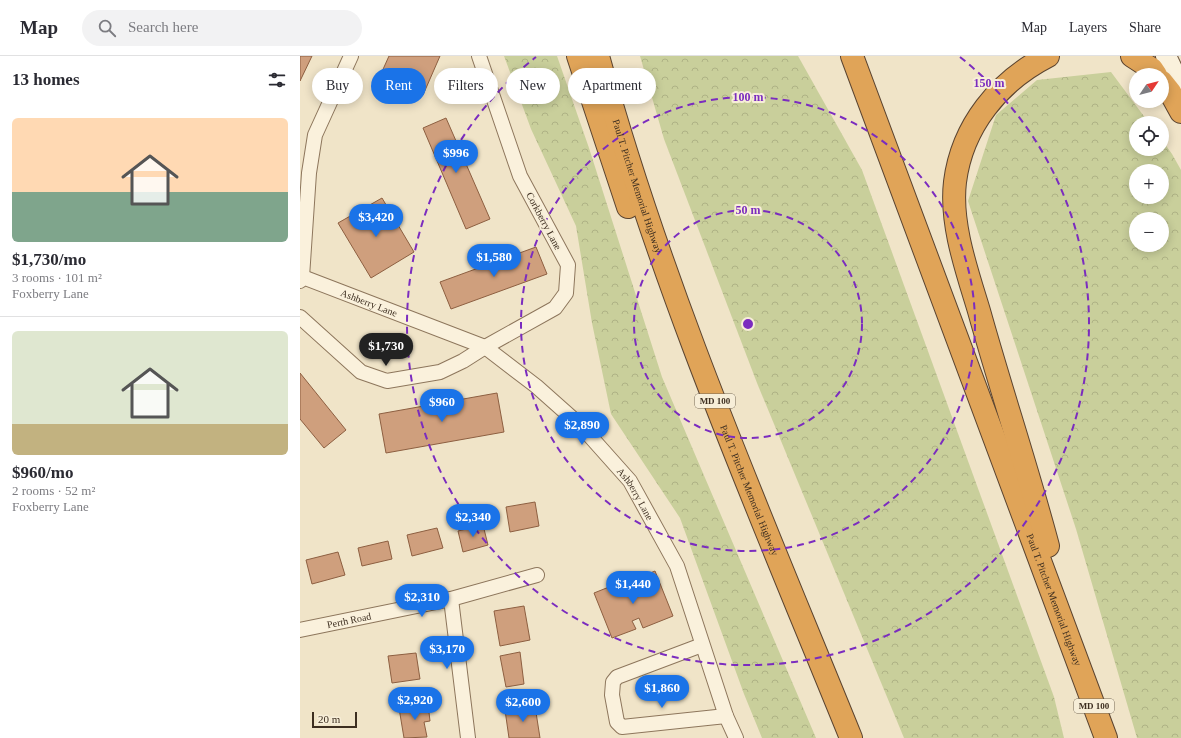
<!DOCTYPE html>
<meta charset="utf-8">
<style>
body{margin:0;font-family:"Times New Roman",serif;background:#f2f2f3;color:#2b2b33;height:100vh;display:flex;flex-direction:column;font-size:15px;white-space:nowrap}
*{box-sizing:border-box;margin:0}
p{font-size:13px;color:#7c7c81}
.icon{flex:none;width:22px;height:22px;fill:none;stroke:currentColor;stroke-width:2;stroke-linecap:round;stroke-linejoin:round}
.map{position:relative;flex:1;overflow:hidden}
.details{display:flex;flex-direction:column;background:#fff;width:300px}
.details>*{flex:none}
.top-card{position:absolute;left:12px;top:12px;width:380px;height:36px;display:flex;gap:8px}
.needle{width:26px;rotate:55deg}
.buttons{position:absolute;left:829px;top:12px;display:grid;gap:8px}
.buttons a{display:grid;place-items:center;width:40px;height:40px;border-radius:50%;background:#fff;box-shadow:0 2px 10px #0003;font-size:20px}
.scale{position:absolute;left:12px;bottom:10px;width:45px;box-sizing:border-box;padding-left:4px;border:2px solid #3d2e20;border-top:0;font-size:11px;line-height:14px;white-space:nowrap;color:#3d2e20;-webkit-text-stroke:3px #f7eed8;paint-order:stroke}
.price{position:absolute;translate:-50% -34px;padding:0 9px;border-radius:14px;background:#1a73e8;color:#fff;font-size:13px;line-height:26px;filter:drop-shadow(0 1px 2px #0008)}
.price::after{content:'';position:absolute;left:50%;top:24px;width:12px;height:9px;margin-left:-6px;background:inherit;clip-path:polygon(0 0,100% 0,50% 100%)}
.price.on{background:#222;color:#fff}
ul{padding:0;list-style:none}
li{display:grid;align-content:center;gap:8px;height:212px;padding:0 12px}
li+li{border-top:1px solid #e1e1e2}
li span{display:grid;place-items:center;height:124px;border-radius:6px;color:#555}
li>.icon{margin-inline-start:auto}
span .icon{width:72px;height:72px;fill:#fffc;stroke-width:1}
li b{font-size:17px}
h2{display:flex;justify-content:space-between;align-items:center;height:48px;padding:0 12px;font-size:17px}
.chip{padding:0 14px;border-radius:18px;background:#fff;box-shadow:0 2px 10px #0003;font-size:14px;line-height:36px}
.chip.on{background:#1a73e8;color:#fff}
header{display:flex;align-items:center;gap:24px;box-sizing:border-box;height:56px;padding:0 20px;background:#fff;border-bottom:1px solid #e1e1e2}
header strong{font-size:19px}
nav{display:flex;gap:22px;margin-inline-start:auto;font-size:14px}
.search{width:280px;height:36px;background:#f2f2f3;display:flex;align-items:center;gap:10px;box-sizing:border-box;padding:0 14px;border-radius:22px;color:#7c7c81;font-size:15px}
main{display:flex;flex:1;min-height:0}
.map>svg:first-child{display:block}
</style>
<header>
<strong>Map</strong>
<div class="search"><svg class="icon" aria-label="search" viewBox="0 0 24 24"><circle cx="10" cy="10" r="6"/><path d="M15 15l6 6"/></svg>Search here</div>
<nav><a>Map</a><a>Layers</a><a>Share</a></nav>
</header>
<main>
<section class="details">
<h2>13 homes<svg class="icon" aria-label="filters" viewBox="0 0 24 24"><path d="M4 7h16M4 17h16"/><circle cx="9" cy="7" r="2"/><circle cx="15" cy="17" r="2"/></svg></h2>
<ul>
<li><span style="background:linear-gradient(#ffd9b3 60%,#7fa58c 0)"><svg class="icon" aria-label="home" viewBox="0 0 24 24"><path d="M3 11l9-7 9 7M6 9v11h12V9"/></svg></span><div><b>$1,730/mo</b><p>3 rooms · 101 m²</p><p>Foxberry Lane</p></div></li>
<li><span style="background:linear-gradient(#dfe7d0 75%,#c2b280 0)"><svg class="icon" aria-label="home" viewBox="0 0 24 24"><path d="M3 11l9-7 9 7M6 9v11h12V9"/></svg></span><div><b>$960/mo</b><p>2 rooms · 52 m²</p><p>Foxberry Lane</p></div></li>
</ul>
</section>
<div class="map">
<svg width="881" height="682" viewBox="0 0 881 682">
<defs>
<pattern id="forest-crowns" width="20" height="18" patternUnits="userSpaceOnUse"><rect width="20" height="18" fill="#c9cf9b"/><path d="M2 6a3 3 0 1 1 6 0M12 15a3 3 0 1 1 6 0" fill="none" stroke="#aeb285"/></pattern>
</defs>
<rect width="100%" height="100%" fill="#f0e4c8"/>
<g fill="url(#forest-crowns)" fill-rule="evenodd">
<path d="M204,0H257L289,92L362,321L516,682H462L444,638L380,462L311,358L292,267L276,170L231,73Z"/>
<path d="M340,0H498L562,114L754,641L764,682H604L457,327L364,83Z"/>
<path d="M811,16L849,67H836V93H862V84L872,98L881,114V682H837L776,473L668,145L696,59L737,24ZM836,115H862V141H836ZM836,163H862V189H836Z"/>
</g>
<g fill="#cf9f7d" stroke="#8d5f41">
<path d="M0,0H12L0,25Z"/>
<path d="M89,0H140L123,39L80,20Z"/>
<path d="M146,62L190,163L166,173L123,72Z"/>
<path d="M82,142L114,196L71,222L38,167Z"/>
<path d="M236,191L247,218L151,253L140,226Z"/>
<path d="M0,317L46,374L24,392L0,363Z"/>
<path d="M197,337L204,376L86,397L79,358Z"/>
<path d="M235,446L239,470L210,476L206,451Z"/>
<path d="M183,469L188,489L163,496L158,475Z"/>
<path d="M137,472L143,492L112,500L107,479Z"/>
<path d="M88,485L92,503L62,510L58,492Z"/>
<path d="M38,496L45,519L12,528L6,504Z"/>
<path d="M355,515L373,560L343,572L339,562L332,565L336,573L312,582L294,537L324,525L328,535L334,532L331,525Z"/>
<path d="M224,550L230,584L200,590L194,555Z"/>
<path d="M220,596L224,628L206,631L200,600Z"/>
<path d="M116,597L120,623L92,627L88,600Z"/>
<path d="M128,648L130,665L124,666L127,681L104,682L99,652Z"/>
<path d="M235,650L240,682H209L205,654Z"/>
</g>
<g fill="none" stroke-linecap="round" stroke-linejoin="round">
<g stroke="#8d765c" stroke-width="16">
<g id="minor">
<path id="s1" d="M0,220L185,291L236,330L281,370L330,425L377,510L426,660L436,682"/>
<path d="M0,225L2,221L9,117L15,79L51,0"/>
<path d="M0,261L61,316L87,325L140,316L163,305L185,291L255,252L266,237L268,209L220,120L179,0"/>
<path d="M151,543L168,682"/>
<path id="s2" d="M0,574L151,543L237,519"/>
<path d="M402,589L317,621L313,626L312,639L317,666L322,671L426,660"/>
</g>
</g>
<g stroke="#6f573f" stroke-width="22">
<path id="secondary" d="M866,0L881,32"/>
</g>
<g stroke="#5b4430" stroke-width="24">
<g id="motorway">
<path d="M278,0L328,151"/>
<path id="s3" d="M298,0C362,234 460,458 551,682"/>
<path id="s4" d="M552,0L806,682"/>
<path d="M832,0L852,13L856,19"/>
<path d="M862,26L870,36L881,56"/>
<path d="M748,490C727,411 701,334 679,255C667,215 650,168 655,126C662,70 699,25 748,0"/>
</g>
</g>
<use href="#minor" stroke="#faf1dc" stroke-width="14"/>
<use href="#secondary" stroke="#faf1dc" stroke-width="20"/>
<use href="#motorway" stroke="#e0a458" stroke-width="22"/>
</g>
<g fill="none" stroke="#7b2cbf" stroke-width="2" stroke-dasharray="7 5">
<circle cx="448" cy="268" r="114"/>
<circle cx="448" cy="268" r="227"/>
<path d="M660 1A341 341 0 1 1 236 1"/>
</g>
<g text-anchor="middle" dominant-baseline="central" stroke-width="4" stroke-linejoin="round" paint-order="stroke">
<g fill="#f7eed8" stroke="#756857" stroke-width="1">
<rect x="395" y="338" width="40" height="14" rx="3"/>
<rect x="774" y="643" width="40" height="14" rx="3"/>
</g>
<g font-size="9" font-weight="bold" fill="#3d2e20">
<text x="415" y="345">MD 100</text>
<text x="794" y="650">MD 100</text>
</g>
<g font-size="10" fill="#3d2e20" stroke="#f7eed8">
<text stroke="none"><textPath href="#s3" startOffset="136">Paul T. Pitcher Memorial Highway</textPath></text>
<text transform="translate(244 165) rotate(62)">Corkberry Lane</text>
<text stroke="none"><textPath href="#s1" startOffset="74">Ashberry Lane</textPath></text>
<text stroke="none"><textPath href="#s3" startOffset="460">Paul T. Pitcher Memorial Highway</textPath></text>
<text stroke="none"><textPath href="#s1" startOffset="410">Ashberry Lane</textPath></text>
<text stroke="none"><textPath href="#s4" startOffset="580">Paul T. Pitcher Memorial Highway</textPath></text>
<text stroke="none"><textPath href="#s2" startOffset="50">Perth Road</textPath></text>
</g>
</g>
<circle cx="448" cy="268" r="6" fill="#7b2cbf" stroke="#f7eed8" stroke-width="2"/>
<g font-size="12" text-anchor="middle" font-weight="bold" fill="#7b2cbf" stroke="#f7eed8" stroke-width="4" stroke-linejoin="round" paint-order="stroke">
<text x="689" y="31">150 m</text>
<text x="448" y="45">100 m</text>
<text x="448" y="158">50 m</text>
</g>
</svg>
<div class="buttons">
<a><svg class="needle" viewBox="-14 -14 28 28"><path d="M0-13l5 13h-10z" fill="#e53935"/><path d="M0 13l5-13h-10z" fill="#7c7c81"/></svg></a>
<a><svg class="icon" aria-label="locate" viewBox="0 0 24 24"><circle cx="12" cy="12" r="6"/><path d="M12 2v4M12 18v4M2 12h4M18 12h4"/></svg></a>
<a>+</a>
<a>−</a>
</div>
<div class="scale">20 m</div>
<b class="price" style="left:156px;top:118px">$996</b>
<b class="price" style="left:76px;top:182px">$3,420</b>
<b class="price" style="left:194px;top:222px">$1,580</b>
<b class="price on" style="left:86px;top:311px">$1,730</b>
<b class="price" style="left:142px;top:367px">$960</b>
<b class="price" style="left:282px;top:390px">$2,890</b>
<b class="price" style="left:173px;top:482px">$2,340</b>
<b class="price" style="left:333px;top:549px">$1,440</b>
<b class="price" style="left:122px;top:562px">$2,310</b>
<b class="price" style="left:147px;top:614px">$3,170</b>
<b class="price" style="left:362px;top:653px">$1,860</b>
<b class="price" style="left:115px;top:665px">$2,920</b>
<b class="price" style="left:223px;top:667px">$2,600</b>
<div class="top-card">
<a class="chip">Buy</a>
<a class="chip on">Rent</a>
<a class="chip">Filters</a>
<a class="chip">New</a>
<a class="chip">Apartment</a>
</div>
</div>
</main>
